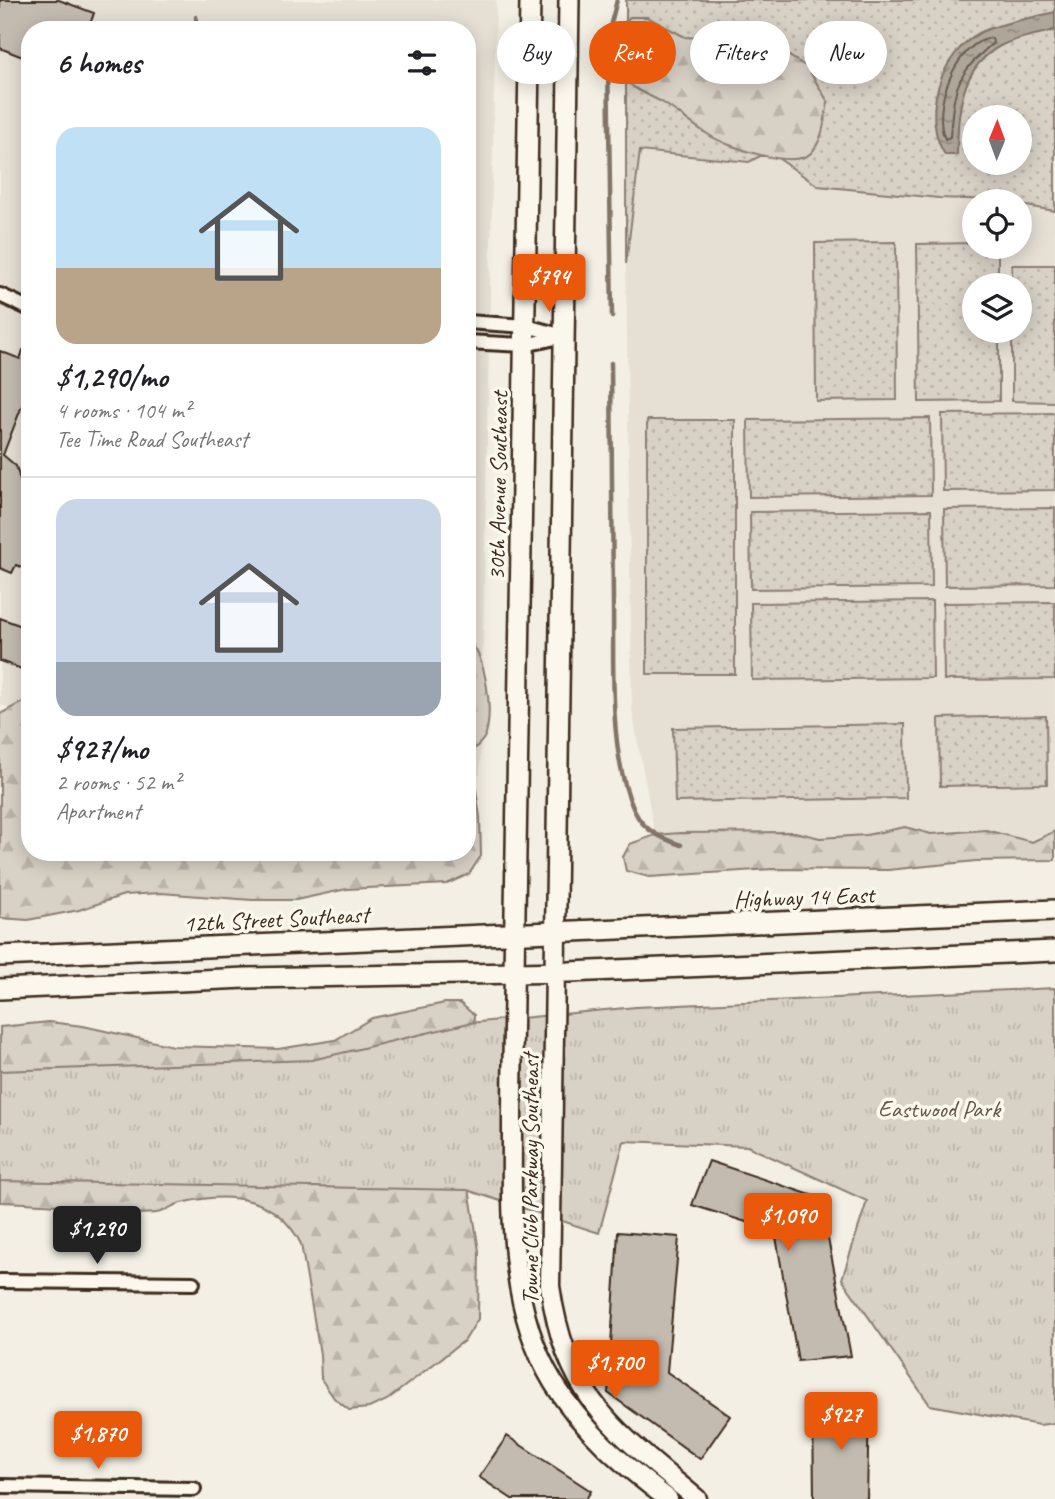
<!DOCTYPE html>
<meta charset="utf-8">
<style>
body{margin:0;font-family:Caveat,sans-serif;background:#f2f2f2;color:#202124;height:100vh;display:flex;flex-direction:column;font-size:26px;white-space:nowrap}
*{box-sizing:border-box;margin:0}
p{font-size:23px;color:#757577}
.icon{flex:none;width:38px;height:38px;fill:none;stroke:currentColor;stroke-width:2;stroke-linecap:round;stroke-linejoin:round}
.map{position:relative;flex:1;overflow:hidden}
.drawer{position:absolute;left:21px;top:21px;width:455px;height:840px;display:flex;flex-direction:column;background:#fff;border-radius:28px;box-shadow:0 4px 18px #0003}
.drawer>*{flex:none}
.guide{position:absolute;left:497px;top:21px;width:452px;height:63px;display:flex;gap:14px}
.needle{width:46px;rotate:1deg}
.buttons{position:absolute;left:962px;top:105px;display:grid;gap:14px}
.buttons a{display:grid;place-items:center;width:70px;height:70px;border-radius:50%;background:#fff;box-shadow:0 4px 18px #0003;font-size:35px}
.price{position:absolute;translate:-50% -60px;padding:0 16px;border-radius:7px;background:#ea580c;color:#fff;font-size:23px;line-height:46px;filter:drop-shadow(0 2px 4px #0008)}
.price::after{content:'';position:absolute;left:50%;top:42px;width:21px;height:16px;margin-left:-10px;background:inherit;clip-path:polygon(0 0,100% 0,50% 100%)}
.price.selected{background:#222;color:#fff}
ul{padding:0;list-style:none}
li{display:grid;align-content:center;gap:14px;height:371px;padding:0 35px}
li+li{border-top:2px solid #e0e0e0}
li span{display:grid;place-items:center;height:217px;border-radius:21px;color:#555}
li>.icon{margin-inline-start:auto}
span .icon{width:126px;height:126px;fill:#fffc;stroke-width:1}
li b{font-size:30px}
h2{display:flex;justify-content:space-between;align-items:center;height:84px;padding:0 35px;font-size:30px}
.pill{padding:0 24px;border-radius:32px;background:#fff;box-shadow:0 4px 18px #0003;font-size:24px;line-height:63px}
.pill.selected{background:#ea580c;color:#fff}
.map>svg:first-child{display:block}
</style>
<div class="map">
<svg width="1055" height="1499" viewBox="0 0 1055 1499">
<defs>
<pattern id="grass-dots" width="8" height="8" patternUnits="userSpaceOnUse" patternTransform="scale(1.75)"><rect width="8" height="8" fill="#d8d1c6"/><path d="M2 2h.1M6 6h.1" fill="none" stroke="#bab4aa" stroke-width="1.8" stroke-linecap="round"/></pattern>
<pattern id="forest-firs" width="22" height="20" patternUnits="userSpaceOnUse" patternTransform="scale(1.75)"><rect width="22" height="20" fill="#d8d1c6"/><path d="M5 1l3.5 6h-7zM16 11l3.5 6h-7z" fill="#bab4aa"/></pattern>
<pattern id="park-tufts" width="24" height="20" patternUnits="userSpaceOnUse" patternTransform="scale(1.75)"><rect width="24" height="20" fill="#d8d1c6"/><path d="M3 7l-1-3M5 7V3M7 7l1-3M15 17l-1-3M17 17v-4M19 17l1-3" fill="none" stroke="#bab4aa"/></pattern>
<pattern id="water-ripples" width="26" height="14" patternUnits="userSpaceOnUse" patternTransform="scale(1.75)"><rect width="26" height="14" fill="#afa69a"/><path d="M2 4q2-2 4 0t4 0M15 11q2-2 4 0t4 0" fill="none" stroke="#90877d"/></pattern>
</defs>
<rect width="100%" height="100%" fill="#f3efe4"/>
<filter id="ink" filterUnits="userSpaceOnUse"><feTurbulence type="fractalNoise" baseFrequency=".0143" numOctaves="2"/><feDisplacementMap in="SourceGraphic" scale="14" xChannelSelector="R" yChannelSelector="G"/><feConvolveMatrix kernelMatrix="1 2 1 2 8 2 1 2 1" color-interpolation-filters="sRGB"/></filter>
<g filter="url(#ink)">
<g fill="#e5dfd4" fill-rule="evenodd">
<path d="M0,0H496L480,775L467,774V30H30V716L0,704Z"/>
<path d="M640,151L749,162L760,156H775L818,186L991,201H975V247H1020V205L1055,211V831L1032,842L1009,834L955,830L931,834L905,827L866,835L820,838L795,832L655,835L632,710L626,264ZM975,285H1020V331H975Z"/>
</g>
<g fill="url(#grass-dots)" stroke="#8a7e72" stroke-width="2" fill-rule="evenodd">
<path d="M626,0H1055V211L1020,205V201L939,198L818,186L775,156H760L749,162L640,151L626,264ZM975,117H1020V163H975Z"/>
<path d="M896,242L897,400L816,401L815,243Z"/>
<path d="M975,243V247H998V285H975V331H999V401L919,402L917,244Z"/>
<path d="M1012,265H1055V402L1012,401V331H1020V285H1012Z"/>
<path d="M1055,413V490L943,491L942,414Z"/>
<path d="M930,418L931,495L749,497L748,420Z"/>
<rect x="647" y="420" width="88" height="254"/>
<path d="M1055,508V585L945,586L944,509Z"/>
<path d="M931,510L932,587L751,589L750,512Z"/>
<path d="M932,601L933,678L752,680L751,603Z"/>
<path d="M1055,602V679L944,680L943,603Z"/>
<path d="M1046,716L1047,784L940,786L939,718Z"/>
<path d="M905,724L906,798L675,802L673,728Z"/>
</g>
<g fill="url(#forest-firs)" stroke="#8a7e72" stroke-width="2">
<path d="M630,17H647L685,37L766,42L807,67L828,102C825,118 823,141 811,153C794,170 727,147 709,135C694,126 680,114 665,104C652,96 634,91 624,78C617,70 614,53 611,43L618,28Z"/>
<path d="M467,639C486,651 495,719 484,738C480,744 474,749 469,755Z"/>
<path d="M30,698V852H467V776L475,783L480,817L481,856L469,874L447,884L347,889L296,900H252L161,893L124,895L79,910L28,920L0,918V714Z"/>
<path d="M905,827L931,834L986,830L1032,842L1055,831V860L976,861L888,870L773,869L649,877L626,871L623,857L630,844L655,835L680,833L795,832L820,838L866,835Z"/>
<path d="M445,1003H460L474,1015L467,1176L479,1251L478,1319L465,1340L387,1400L369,1408L349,1410L334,1398L321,1379L320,1354L301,1244C277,1196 229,1191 181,1203C172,1205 165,1212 156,1213C130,1216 106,1209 81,1207C54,1204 27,1203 0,1202V1027L49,1022L83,1026L173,1046L278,1049L335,1040L372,1018Z"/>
</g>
<path fill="url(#park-tufts)" stroke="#8a7e72" stroke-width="2" d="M1055,988V1423L1039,1425L930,1405L842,1279L867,1201L747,1146L624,1141L599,1233L467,1190L0,1181V1071L312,1060L469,1023L636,1007Z"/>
<path fill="url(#water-ripples)" stroke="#817468" stroke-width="2" d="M1055,12V30C1038,35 1018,37 1002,45C959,67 958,113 957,155H945C921,116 939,54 981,32C1003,22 1032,18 1055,12Z"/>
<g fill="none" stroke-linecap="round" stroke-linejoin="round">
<path stroke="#695c50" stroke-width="2" d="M992,38L993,43C955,76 954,87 950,137L945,139C931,109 956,41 992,38Z"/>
<g stroke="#817468" stroke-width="4.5">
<path d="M196,17L197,30"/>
<path d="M612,317L608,58L610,27L617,0"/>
<path d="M611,363C612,442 612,522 613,602C614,663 608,757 635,812C644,831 663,839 681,845"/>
</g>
</g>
<g fill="#c3bbb0" stroke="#3b2a1e" stroke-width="2">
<path d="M0,0H59L94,13L88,30H30V60L0,48Z"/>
<path d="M23,350L30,353V385L3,455L16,466L23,490L30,493V570L16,565L12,573L0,568V351L20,359Z"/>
<path d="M0,618L30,629L27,671L0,661Z"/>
<path d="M709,1161L820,1198L851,1356L798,1361L775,1231L692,1205Z"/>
<path d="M618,1232L679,1237L667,1372L730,1416L700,1459L608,1393Z"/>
<path d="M813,1406H869L867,1499H814Z"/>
<path d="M507,1436L591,1491L586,1499H512L479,1477Z"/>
</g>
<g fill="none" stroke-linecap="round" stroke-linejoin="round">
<g stroke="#3b2a1e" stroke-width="18">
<g id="street">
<path d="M0,295L30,309"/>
<path d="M467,322L526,326L564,336"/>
<path d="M467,342L525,345L564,336"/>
<path d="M0,1281L193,1283"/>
<path d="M0,1486L194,1489"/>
</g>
</g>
<g stroke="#3b2a1e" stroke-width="23">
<g id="secondary">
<path d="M555,972L550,1286C566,1400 616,1431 697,1499"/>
<path d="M514,973C513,1024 512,1076 512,1127C512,1213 507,1306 553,1382C582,1430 623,1465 668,1499"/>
</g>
</g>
<g stroke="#3b2a1e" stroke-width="24">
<g id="primary">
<path d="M0,956L1055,910"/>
<path d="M555,972L569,0"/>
<path d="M514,973L530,0"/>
<path d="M0,989L246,978L569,972L1055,951"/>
</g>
</g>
<use href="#street" stroke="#fbf7ec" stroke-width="12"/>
<use href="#secondary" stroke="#fbf7ec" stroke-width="18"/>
<use href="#primary" stroke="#fbf7ec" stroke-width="19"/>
</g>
</g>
<g text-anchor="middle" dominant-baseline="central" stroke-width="7" stroke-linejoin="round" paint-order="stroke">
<g font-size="24" fill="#3b2a1e" stroke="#fbf7ec">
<text transform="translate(498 486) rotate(-89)">30th Avenue Southeast</text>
<text transform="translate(804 897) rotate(-2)">Highway 14 East</text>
<text transform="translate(276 919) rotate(-3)">12th Street Southeast</text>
<text transform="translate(530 1179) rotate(-90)">Towne Club Parkway Southeast</text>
</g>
<g font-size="24" fill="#625448" stroke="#fbf7ec">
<text x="939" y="1109">Eastwood Park</text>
</g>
</g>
</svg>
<div class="buttons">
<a><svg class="needle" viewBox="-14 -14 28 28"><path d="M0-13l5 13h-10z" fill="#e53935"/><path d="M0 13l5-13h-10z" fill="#757577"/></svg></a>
<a><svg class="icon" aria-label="locate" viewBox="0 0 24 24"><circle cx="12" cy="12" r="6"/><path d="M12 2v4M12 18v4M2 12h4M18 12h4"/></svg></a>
<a><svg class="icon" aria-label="layers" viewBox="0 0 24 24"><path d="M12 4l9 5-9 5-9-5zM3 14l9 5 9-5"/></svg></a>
</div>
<b class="price" style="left:549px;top:314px">$794</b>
<b class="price" style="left:788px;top:1253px">$1,090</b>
<b class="price selected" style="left:97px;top:1266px">$1,290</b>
<b class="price" style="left:615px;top:1400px">$1,700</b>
<b class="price" style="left:841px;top:1452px">$927</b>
<b class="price" style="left:98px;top:1471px">$1,870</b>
<div class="guide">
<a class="pill">Buy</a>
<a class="pill selected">Rent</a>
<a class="pill">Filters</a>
<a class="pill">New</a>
</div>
<section class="drawer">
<h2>6 homes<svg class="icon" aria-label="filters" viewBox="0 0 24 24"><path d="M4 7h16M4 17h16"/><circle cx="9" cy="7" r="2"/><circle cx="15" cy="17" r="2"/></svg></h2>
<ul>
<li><span style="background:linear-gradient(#bfe0f5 65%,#b9a48a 0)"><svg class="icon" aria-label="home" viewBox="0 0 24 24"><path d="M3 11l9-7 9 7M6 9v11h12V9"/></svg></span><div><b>$1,290/mo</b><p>4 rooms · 104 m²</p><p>Tee Time Road Southeast</p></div></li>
<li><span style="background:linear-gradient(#c9d6e8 75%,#9aa5b1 0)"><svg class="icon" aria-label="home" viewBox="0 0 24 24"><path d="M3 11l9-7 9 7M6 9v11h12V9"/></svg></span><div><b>$927/mo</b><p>2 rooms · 52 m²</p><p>Apartment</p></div></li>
</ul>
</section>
</div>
